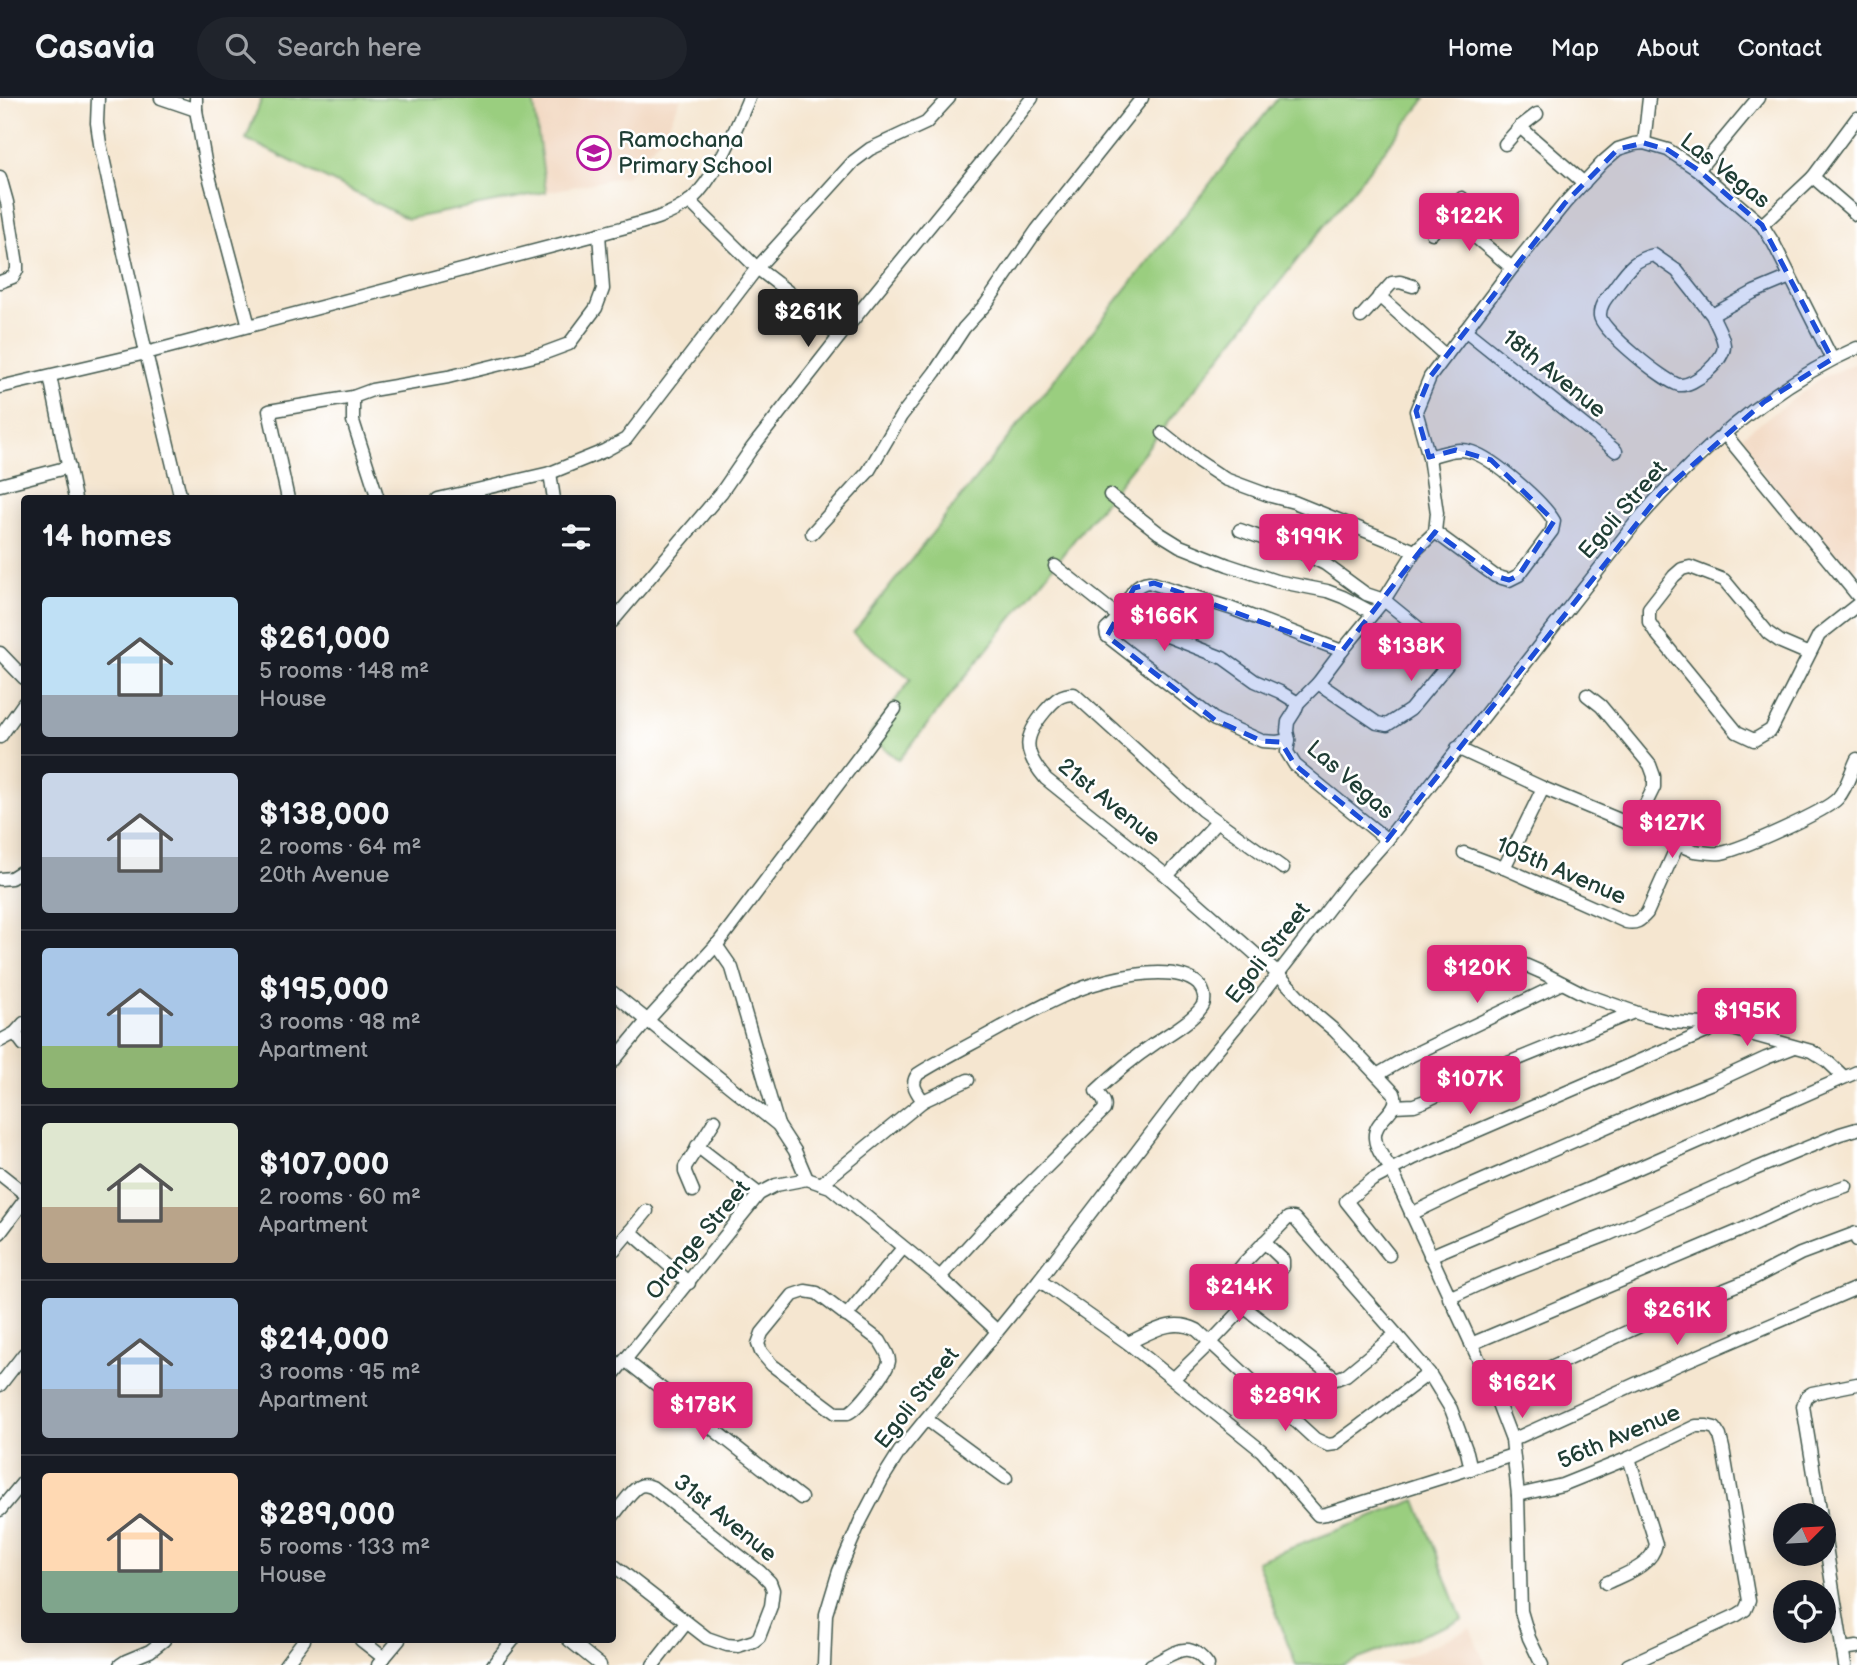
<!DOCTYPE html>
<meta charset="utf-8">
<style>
body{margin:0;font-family:"Balsamiq Sans",sans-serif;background:#20242c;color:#f1f3f6;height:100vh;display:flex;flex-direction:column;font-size:26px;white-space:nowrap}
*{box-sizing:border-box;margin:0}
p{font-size:23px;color:#9ea1a6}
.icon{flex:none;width:38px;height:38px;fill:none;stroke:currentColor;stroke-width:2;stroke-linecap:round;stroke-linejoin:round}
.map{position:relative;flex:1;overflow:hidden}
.drawer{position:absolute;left:21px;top:397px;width:595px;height:1148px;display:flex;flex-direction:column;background:#171b24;border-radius:7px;box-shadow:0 4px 18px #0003}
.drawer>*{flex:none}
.needle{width:46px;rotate:66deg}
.fabs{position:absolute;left:1773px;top:1405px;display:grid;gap:14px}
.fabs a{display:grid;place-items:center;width:63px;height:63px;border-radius:50%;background:#171b24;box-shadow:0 4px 18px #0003;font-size:35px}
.price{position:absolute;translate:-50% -60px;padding:0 16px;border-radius:7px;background:#db2777;color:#fff;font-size:23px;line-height:46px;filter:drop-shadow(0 2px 4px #0008)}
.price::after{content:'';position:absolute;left:50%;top:42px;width:21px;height:16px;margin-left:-10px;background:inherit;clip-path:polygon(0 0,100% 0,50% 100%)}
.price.active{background:#222;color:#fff}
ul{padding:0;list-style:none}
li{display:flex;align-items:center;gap:21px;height:175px;padding:0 21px}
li+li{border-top:2px solid #363941}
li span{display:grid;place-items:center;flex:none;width:196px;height:140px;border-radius:7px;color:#555}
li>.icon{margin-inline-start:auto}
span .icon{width:84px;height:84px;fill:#fffc;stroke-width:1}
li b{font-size:30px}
h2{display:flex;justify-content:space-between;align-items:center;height:84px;padding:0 21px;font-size:30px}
header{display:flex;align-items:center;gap:42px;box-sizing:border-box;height:98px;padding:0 35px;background:#171b24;border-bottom:2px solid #363941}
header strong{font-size:33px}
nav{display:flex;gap:38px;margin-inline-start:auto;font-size:24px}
.search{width:490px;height:63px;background:#20242c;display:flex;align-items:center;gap:18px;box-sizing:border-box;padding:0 24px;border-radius:38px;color:#9ea1a6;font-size:26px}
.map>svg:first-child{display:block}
</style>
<header>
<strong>Casavia</strong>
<div class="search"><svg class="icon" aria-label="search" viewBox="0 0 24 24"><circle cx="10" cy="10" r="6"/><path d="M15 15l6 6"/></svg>Search here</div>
<nav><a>Home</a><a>Map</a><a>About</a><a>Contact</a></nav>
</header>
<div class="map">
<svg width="1857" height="1567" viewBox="0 0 1857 1567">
<rect width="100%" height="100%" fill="#fff"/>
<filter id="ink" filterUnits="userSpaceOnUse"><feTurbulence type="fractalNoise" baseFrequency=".0143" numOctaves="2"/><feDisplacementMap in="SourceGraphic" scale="14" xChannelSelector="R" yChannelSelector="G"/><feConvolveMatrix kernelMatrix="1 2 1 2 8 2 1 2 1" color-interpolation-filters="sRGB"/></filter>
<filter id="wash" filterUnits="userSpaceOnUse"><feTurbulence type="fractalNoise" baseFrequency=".00686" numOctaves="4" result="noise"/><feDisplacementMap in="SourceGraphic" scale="28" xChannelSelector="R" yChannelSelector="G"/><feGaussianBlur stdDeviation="1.57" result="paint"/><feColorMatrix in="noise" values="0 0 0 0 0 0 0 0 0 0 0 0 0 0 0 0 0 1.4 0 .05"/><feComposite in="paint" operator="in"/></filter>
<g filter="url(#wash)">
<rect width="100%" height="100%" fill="#f5e6d0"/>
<g fill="#f1d5bd">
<path d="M533,0H681L666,33L627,78L546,94Z"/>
<path d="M1857,264V494L1737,342L1823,279Z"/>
<path d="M1470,1530L1486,1567H1389Z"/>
</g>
<g fill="#9ace7f" stroke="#5c865a" stroke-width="2">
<path d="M262,0H533L546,94L408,121L246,41Z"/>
<path d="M1278,0H1426L899,662L869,638L911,581L853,535Z"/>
<path d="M1416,1402L1462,1522L1343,1567H1296L1257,1463Z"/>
</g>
</g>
<g filter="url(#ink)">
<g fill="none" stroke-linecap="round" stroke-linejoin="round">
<g stroke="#3f564b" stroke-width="15">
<g id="minor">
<path d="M98,0L97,25L100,46L146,255L181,401"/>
<path d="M161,0L196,12"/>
<path d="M196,0V12L205,63L249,228"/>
<path d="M1537,16L1520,29L1584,85"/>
<path d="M1644,45L1649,0"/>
<path d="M1505,46L1520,29"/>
<path d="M1698,72L1758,0"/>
<path d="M0,79L7,104L17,166V172L13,179L0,184"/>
<path d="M1813,79L1857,117"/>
<path d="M689,103L757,170L804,206L839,239"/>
<path d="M1448,116L1512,170"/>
<path d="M1762,127L1813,79L1857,20"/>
<path d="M1432,135L1462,100"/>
<path d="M1379,198L1446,258"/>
<path d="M1712,217C1716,226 1723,237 1724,247C1725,262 1694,289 1679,287C1665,284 1601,232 1600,218C1599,207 1608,198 1614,190C1626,174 1633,161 1654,157L1677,173L1712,217L1754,194L1790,179"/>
<path d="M1361,219L1392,185L1400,184L1413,188"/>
<path d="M1465,232L1616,353"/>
<path d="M50,278L75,401"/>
<path d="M0,289L146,255L599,136C627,128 668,121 690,103C716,80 735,32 749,0"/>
<path d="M1163,335L1198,363L1225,381L1271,398L1294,404L1415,453"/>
<path d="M1724,335L1857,497"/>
<path d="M1429,359C1443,355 1457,349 1472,354C1494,361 1542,403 1554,423L1552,433L1519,477L1509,482L1495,478L1435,434"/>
<path d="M550,375L554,401"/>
<path d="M0,387L69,369"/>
<path d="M1110,397L1159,435L1180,448L1228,467L1276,483L1327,493L1343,499L1373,515"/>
<path d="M288,401L269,313L353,299"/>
<path d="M378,401L353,323V299L372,292L448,279L542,256L569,246L596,210L603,191L599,136"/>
<path d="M438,401L550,375L604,353L626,341L757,170L854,63L870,51L926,25L949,0"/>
<path d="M1240,432L1303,455L1325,466L1366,496L1384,502L1443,550L1449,561L1447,567L1410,612L1387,627L1377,625L1318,585"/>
<path d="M812,435L868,374L901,318L935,274L964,230L986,206L1037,132L1142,0"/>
<path d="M1055,468L1119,519L1223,560L1255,583L1280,594L1298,605"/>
<path d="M612,524L721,395L752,350L839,239L995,48L1032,0"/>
<path d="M0,555L24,580"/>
<path d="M1809,556L1781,544L1768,535L1724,482L1690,469L1682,471L1674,478L1649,510V524L1656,535L1737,634L1754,642L1771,632L1819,537L1857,507"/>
<path d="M1587,597L1601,608L1650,667L1654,678V689L1635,728"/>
<path d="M0,639L24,605"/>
<path d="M1289,642L1277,644L1262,643L1215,622L1107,538L1106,532C1110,528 1115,524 1119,519C1129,505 1130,486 1149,484L1230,510L1342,553"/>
<path d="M1457,650L1543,690L1694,753C1703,754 1712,756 1721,755C1739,752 1827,713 1838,700C1847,690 1851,673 1857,661"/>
<path d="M1387,742L1295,667L1287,654L1289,642L1287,633L1288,624L1295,613L1298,605L1318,585L1342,553L1384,502L1415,453L1435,434L1437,415L1429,359L1416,313L1430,279L1512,170L1565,105L1603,64L1618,51L1634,46L1644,45L1668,52L1698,72L1762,127L1774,146L1832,261"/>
<path d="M1464,755L1504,770L1626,824C1636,826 1640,823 1647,815L1678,746"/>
<path d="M1283,770L1202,712L1074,596C1060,596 1055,602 1046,612C1023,639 1022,653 1046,681L1167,778L1278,876L1316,917L1335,933L1394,995C1402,1013 1373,1021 1375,1040C1376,1052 1385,1062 1391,1071L1494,1295L1512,1342L1518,1397L1521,1513L1529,1540L1542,1567"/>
<path d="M1504,770L1543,690"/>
<path d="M1167,778L1217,724"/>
<path d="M0,781L11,780L24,772"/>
<path d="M716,847L732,870L778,1027"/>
<path d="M1502,857L1541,874L1584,896L1643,917L1671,924L1718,927L1811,953L1827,963L1844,979"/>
<path d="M612,894L778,1027L795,1053L807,1081"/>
<path d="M15,935L24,947"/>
<path d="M0,943L15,935L24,925"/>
<path d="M612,965L647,923L719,844L895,611"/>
<path d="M1377,977L1406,960L1562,885"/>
<path d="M923,1003C916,993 910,986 918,976C945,959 974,945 1002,929C1032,914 1062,896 1094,886C1121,878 1175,866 1198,886C1204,892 1207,903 1201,910C1192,923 1167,937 1154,946C1133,960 1114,976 1096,993C1101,999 1107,1004 1104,1012L983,1132L940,1179"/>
<path d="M1394,1008L1414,1007L1425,1003L1486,974L1634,914"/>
<path d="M697,1048L759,1096"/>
<path d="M0,1076L24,1095"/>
<path d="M821,1086L923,1003L968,982"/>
<path d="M693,1093L685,1074V1069L715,1022"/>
<path d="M1411,1116L1461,1092L1659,1006L1712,985L1766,960L1795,949"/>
<path d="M630,1133L689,1185"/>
<path d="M0,1135L24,1103"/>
<path d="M614,1152L647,1113"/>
<path d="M1389,1157L1346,1103L1372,1082L1414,1060L1706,934L1718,927"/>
<path d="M1430,1158L1636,1071L1857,974"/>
<path d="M1039,1182L1128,1245L1262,1353L1318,1417L1326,1416L1513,1357"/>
<path d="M805,1193L817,1195L880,1243C883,1249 889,1256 889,1263C888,1273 857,1312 848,1315C846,1315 838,1315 836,1315L772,1267L761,1254L758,1246L762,1235L793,1197Z"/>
<path d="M1449,1200L1486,1183L1607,1137L1755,1071L1840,1036L1857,1031"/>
<path d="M846,1218L903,1150"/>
<path d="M1396,1236L1346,1277L1336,1281L1244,1209L1228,1194L1225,1188L1245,1164L1288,1120H1294L1396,1236L1429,1275L1451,1311L1467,1354L1471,1371"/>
<path d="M1128,1245C1152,1234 1172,1219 1197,1232L1315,1341L1328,1347L1335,1346L1357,1330L1429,1275"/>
<path d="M1471,1246L1739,1133L1813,1099L1846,1088"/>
<path d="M625,1262L801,1400"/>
<path d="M612,1278L759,1096L776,1087L807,1081L830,1089L940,1179L997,1233"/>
<path d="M1173,1281L1211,1244L1283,1169V1162L1264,1144"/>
<path d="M0,1287L24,1256"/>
<path d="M1494,1295L1677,1211L1754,1180L1800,1156L1856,1135L1857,1142"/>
<path d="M926,1321L1006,1380"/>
<path d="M1512,1342L1675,1268L1857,1190"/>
<path d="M1518,1397L1562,1387L1629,1360L1696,1328H1707L1715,1330L1720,1338L1723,1350L1749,1503L1745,1512L1737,1517L1628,1567"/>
<path d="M0,1412L24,1383"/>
<path d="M1821,1418L1803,1308L1806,1299L1812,1295L1857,1286"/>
<path d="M612,1419C619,1411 632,1391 640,1388C645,1386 648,1388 652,1389L760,1474L770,1484L773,1492L771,1508L759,1539L754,1543L738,1548L727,1547L707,1540L612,1466"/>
<path d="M1824,1436L1845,1567"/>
<path d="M1606,1485C1625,1476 1652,1468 1656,1446L1629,1360"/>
<path d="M361,1542L384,1560"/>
<path d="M569,1542L600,1567"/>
<path d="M1842,1551L1857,1549"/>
<path d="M120,1567L126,1563L150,1553L164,1542"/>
<path d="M285,1567L304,1542"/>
<path d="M378,1567L399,1542"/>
<path d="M493,1567L513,1542"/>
<path d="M653,1567L686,1525"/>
<path d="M824,1567L826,1516L839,1473L860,1424L883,1380L900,1353L1039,1182L1194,979L1250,912L1346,788L1387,742L1636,424C1698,353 1771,288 1857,250"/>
<path d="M1151,1567C1176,1555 1188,1540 1208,1567"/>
</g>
</g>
<use href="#minor" stroke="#fff" stroke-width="12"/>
</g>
</g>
<path fill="#1d4ed8" fill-opacity="0.2" stroke="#1d4ed8" stroke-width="5" stroke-dasharray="14 9" stroke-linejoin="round" d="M1644,45L1668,52L1698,72L1762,127L1832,261L1764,304L1661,395L1387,742L1295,667L1281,644L1262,643L1215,622L1107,538L1134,490L1154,485L1342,553L1435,434L1495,478L1509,482L1519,477L1554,423L1491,362L1456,352L1429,359L1416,313L1430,279L1565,105L1618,51Z"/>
<defs>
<g id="school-ring" transform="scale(1.75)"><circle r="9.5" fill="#fff" stroke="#b5179e" stroke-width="1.5"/><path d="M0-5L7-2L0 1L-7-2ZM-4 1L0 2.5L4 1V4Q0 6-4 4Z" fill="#b5179e"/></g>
</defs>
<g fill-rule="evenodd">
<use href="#school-ring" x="594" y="55"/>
</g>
<g text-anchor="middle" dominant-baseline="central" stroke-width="5" stroke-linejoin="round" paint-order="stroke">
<g font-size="23" fill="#1f3d34" stroke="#fff" text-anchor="start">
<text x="618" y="42">Ramochana<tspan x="618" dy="26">Primary School</tspan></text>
</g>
<g font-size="23" fill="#1f3d34" stroke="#fff">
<text transform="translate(1725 73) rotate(38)">Las Vegas</text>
<text transform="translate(1554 276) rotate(39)">18th Avenue</text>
<text transform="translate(1623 412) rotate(-49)">Egoli Street</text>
<text transform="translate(1350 682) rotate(41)">Las Vegas</text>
<text transform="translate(1109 704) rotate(39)">21st Avenue</text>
<text transform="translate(1561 773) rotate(23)">105th Avenue</text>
<text transform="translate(1268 855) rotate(-52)">Egoli Street</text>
<text transform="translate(698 1142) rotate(-50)">Orange Street</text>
<text transform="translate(917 1300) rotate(-52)">Egoli Street</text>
<text transform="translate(1619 1339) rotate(-23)">56th Avenue</text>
<text transform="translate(725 1420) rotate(39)">31st Avenue</text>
</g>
</g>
</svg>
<div class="fabs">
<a><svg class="needle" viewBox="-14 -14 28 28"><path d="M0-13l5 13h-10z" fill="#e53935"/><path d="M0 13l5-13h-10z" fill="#9ea1a6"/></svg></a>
<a><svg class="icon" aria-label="locate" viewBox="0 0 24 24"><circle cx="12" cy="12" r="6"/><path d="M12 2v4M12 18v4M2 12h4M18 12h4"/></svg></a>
</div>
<b class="price" style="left:1469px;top:155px">$122K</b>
<b class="price active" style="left:808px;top:251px">$261K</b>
<b class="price" style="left:1309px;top:476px">$199K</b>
<b class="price" style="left:1164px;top:555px">$166K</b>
<b class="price" style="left:1411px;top:585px">$138K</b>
<b class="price" style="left:1672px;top:762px">$127K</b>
<b class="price" style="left:1477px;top:907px">$120K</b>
<b class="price" style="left:1747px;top:950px">$195K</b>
<b class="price" style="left:1470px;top:1018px">$107K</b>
<b class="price" style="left:1239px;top:1226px">$214K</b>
<b class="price" style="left:1677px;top:1249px">$261K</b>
<b class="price" style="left:1522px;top:1322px">$162K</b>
<b class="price" style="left:1285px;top:1335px">$289K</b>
<b class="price" style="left:703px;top:1344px">$178K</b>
<section class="drawer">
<h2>14 homes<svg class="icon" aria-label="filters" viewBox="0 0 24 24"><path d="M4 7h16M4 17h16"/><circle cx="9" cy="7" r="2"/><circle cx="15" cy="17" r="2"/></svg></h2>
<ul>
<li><span style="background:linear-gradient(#bfe0f5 70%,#9aa5b1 0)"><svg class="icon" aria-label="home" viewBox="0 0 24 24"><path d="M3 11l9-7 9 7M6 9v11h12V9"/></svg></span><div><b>$261,000</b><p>5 rooms · 148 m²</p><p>House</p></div></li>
<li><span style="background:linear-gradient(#c9d6e8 60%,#9aa5b1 0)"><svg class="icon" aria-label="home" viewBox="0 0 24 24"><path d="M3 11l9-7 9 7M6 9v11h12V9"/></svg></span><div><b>$138,000</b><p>2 rooms · 64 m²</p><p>20th Avenue</p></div></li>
<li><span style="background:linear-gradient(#a9c7e8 70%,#8fb573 0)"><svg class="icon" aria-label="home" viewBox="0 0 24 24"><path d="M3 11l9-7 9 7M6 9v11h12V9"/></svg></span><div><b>$195,000</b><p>3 rooms · 98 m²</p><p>Apartment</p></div></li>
<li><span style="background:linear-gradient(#dfe7d0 60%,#b9a48a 0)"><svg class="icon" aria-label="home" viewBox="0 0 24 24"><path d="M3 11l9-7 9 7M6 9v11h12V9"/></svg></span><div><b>$107,000</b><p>2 rooms · 60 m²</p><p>Apartment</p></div></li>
<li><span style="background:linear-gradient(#a9c7e8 65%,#9aa5b1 0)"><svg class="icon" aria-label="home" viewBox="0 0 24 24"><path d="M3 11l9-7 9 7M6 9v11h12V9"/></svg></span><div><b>$214,000</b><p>3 rooms · 95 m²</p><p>Apartment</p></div></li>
<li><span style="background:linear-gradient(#ffd9b3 70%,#7fa58c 0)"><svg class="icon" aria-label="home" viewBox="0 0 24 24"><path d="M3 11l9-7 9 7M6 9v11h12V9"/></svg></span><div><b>$289,000</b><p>5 rooms · 133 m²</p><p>House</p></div></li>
</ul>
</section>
</div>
